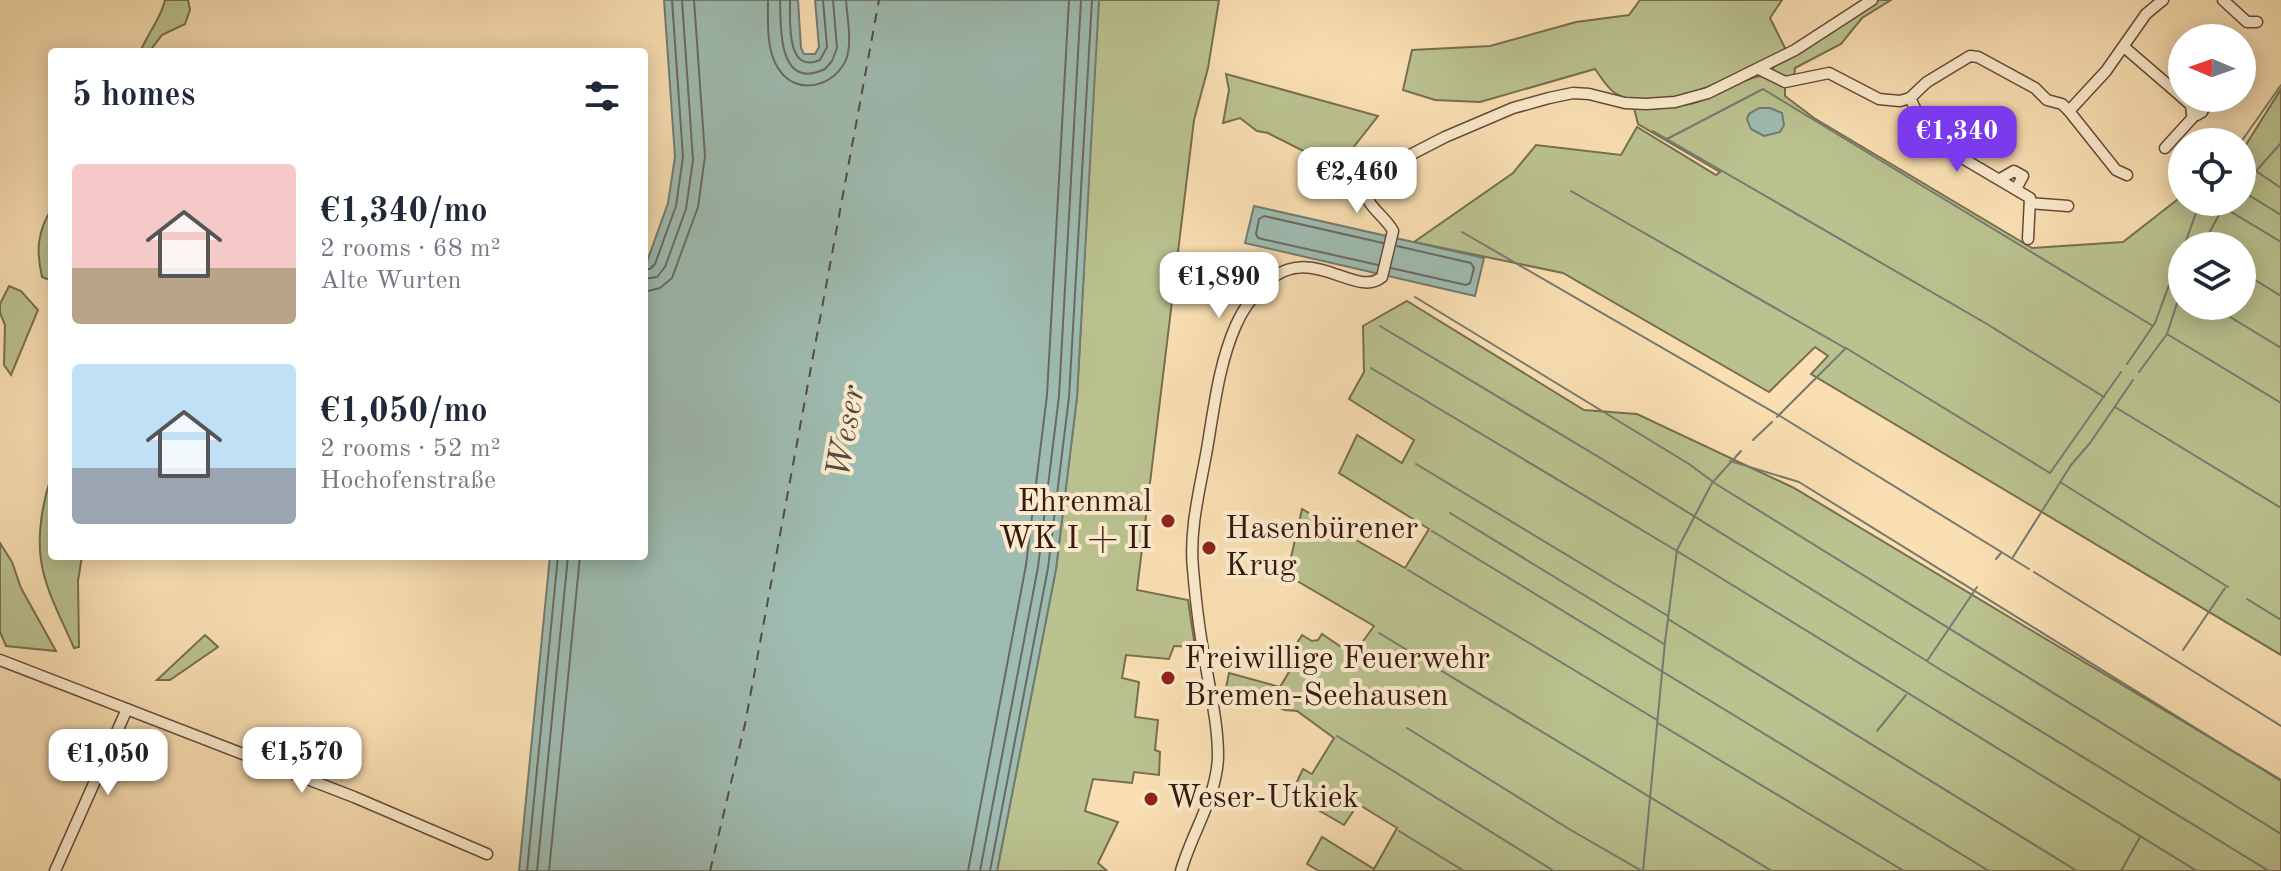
<!DOCTYPE html>
<meta charset="utf-8">
<style>
body{margin:0;font-family:"Old Standard TT",serif;background:#f6f6f7;color:#1f2937;height:100vh;display:flex;flex-direction:column;font-size:30px;white-space:nowrap}
*{box-sizing:border-box;margin:0}
p{font-size:26px;color:#747a83}
.icon{flex:none;width:44px;height:44px;fill:none;stroke:currentColor;stroke-width:2;stroke-linecap:round;stroke-linejoin:round}
.map{position:relative;flex:1;overflow:hidden}
.drawer{position:absolute;left:48px;top:48px;width:600px;height:512px;display:flex;flex-direction:column;background:#fff;border-radius:8px;box-shadow:0 4px 20px #0003}
.drawer>*{flex:none}
.needle{width:52px;rotate:272deg}
.tools{position:absolute;left:2168px;top:24px;display:grid;gap:16px}
.tools a{display:grid;place-items:center;width:88px;height:88px;border-radius:50%;background:#fff;box-shadow:0 4px 20px #0003;font-size:40px}
.price{position:absolute;translate:-50% -68px;padding:0 18px;border-radius:16px;background:#fff;color:#222;font-size:26px;line-height:52px;filter:drop-shadow(0 2px 4px #0008)}
.price::after{content:'';position:absolute;left:50%;top:48px;width:24px;height:18px;margin-left:-12px;background:inherit;clip-path:polygon(0 0,100% 0,50% 100%)}
.price.active{background:#7c3aed;color:#fff}
ul{padding:0;list-style:none}
li{display:flex;align-items:center;gap:24px;height:200px;padding:0 24px}
li span{display:grid;place-items:center;flex:none;width:224px;height:160px;border-radius:8px;color:#555}
li>.icon{margin-inline-start:auto}
span .icon{width:96px;height:96px;fill:#fffc;stroke-width:1}
li b{font-size:34px}
h2{display:flex;justify-content:space-between;align-items:center;height:96px;padding:0 24px;font-size:34px}
.map>svg:first-child{display:block}
</style>
<div class="map">
<svg width="2281" height="871" viewBox="0 0 2281 871">
<rect width="100%" height="100%" fill="#f9dfb2"/>
<filter id="stains"><feTurbulence type="fractalNoise" baseFrequency=".0025" numOctaves="4"/><feColorMatrix values="0 0 0 0 .2 0 0 0 0 .09 0 0 0 0 .02 0 0 0 .5 -.17"/></filter>
<radialGradient id="worn" r=".72"><stop offset=".6" stop-color="#630" stop-opacity="0"/><stop offset="1" stop-color="#630" stop-opacity=".3"/></radialGradient>
<g fill="#bac28f" stroke="#786e4e" stroke-width="2" fill-rule="evenodd">
<path d="M165,0H188L190,10L185,24L162,35L149,52H140C147,35 162,16 165,0Z"/>
<path d="M1098,0H1219L1208,68L1194,120L1137,590L1188,600L1195,647L1174,646L1169,659L1126,655L1122,678L1139,682L1135,717L1158,720L1155,750L1160,752L1159,775L1134,772L1132,783L1093,779L1085,811L1118,822L1098,863L1107,871H997L1056,569L1077,397Z"/>
<path d="M1640,0H1782L1770,18L1786,50C1746,69 1658,121 1615,93C1607,88 1601,77 1595,69L1480,102L1435,100L1403,90L1412,50L1490,46L1576,22L1629,15Z"/>
<path d="M1879,0H1891L1862,18L1841,44L1795,68L1794,78L1777,76L1773,69L1775,64Z"/>
<path d="M1226,74L1378,116L1337,168L1268,133L1257,131L1240,118L1223,123L1229,90Z"/>
<path d="M1761,76L1785,86V96L1814,118L2032,248L2123,242L2182,196V202H2242V151L2281,89V655L1811,374L1828,356L1815,347L1769,392L1563,273L1414,242L1513,173L1536,145L1621,155L1637,127L1716,175L1720,172L1638,124L1634,108C1652,107 1672,108 1690,104C1714,99 1739,79 1761,76ZM2182,246H2242V306H2182Z"/>
<path d="M52,208V281L42,277C36,251 37,232 52,208Z"/>
<path d="M9,286L21,291L38,310L11,375L4,365L5,325L0,313V304Z"/>
<path d="M1407,301L1584,410L1637,414L1794,488L2281,780V871H1319L1307,864L1322,837L1374,869L1397,828L1358,804L1344,825L1291,794L1303,769L1312,774L1334,738L1297,711L1285,710L1226,688L1229,673L1280,687L1296,660L1289,656L1302,635L1312,641L1318,640L1322,634L1353,655L1374,626L1287,575L1302,509L1405,568L1429,529L1339,473L1357,435L1402,463L1414,440L1349,399L1364,372L1363,326Z"/>
<path d="M52,474V556H82L78,581L79,647L74,648C62,620 45,590 41,560C37,533 43,500 52,474Z"/>
<path d="M0,543L12,562L21,588L56,651L6,646L0,632Z"/>
<path d="M205,635L218,647L170,680H157Z"/>
</g>
<g fill="#9ebcb2" stroke="#747b70" stroke-width="2">
<path d="M664,0H798L801,48L804,54H815L819,47L815,0H1099L1077,397L1056,569L997,871H519L550,556H644V270L668,203L675,157Z"/>
<path d="M1759,108H1770L1782,113L1784,125L1780,132L1764,136L1751,129L1747,119L1749,114Z"/>
<path d="M1254,206L1484,258L1475,296L1245,243Z"/>
</g>
<g fill="none" stroke-linecap="round" stroke-linejoin="round">
<g stroke="#6a6a60" stroke-width="2">
<path d="M768,0C768,21 766,50 778,68C796,98 837,86 847,57C852,40 847,17 846,0"/>
<path d="M780,0C781,29 778,91 825,69L832,61L837,48L833,0"/>
<path d="M790,0C790,21 786,75 820,60L827,47L823,0"/>
<path d="M1378,265L1258,238L1256,234L1259,219L1264,216L1383,243"/>
<path d="M1391,268L1466,285L1470,283L1474,268L1471,263L1397,246"/>
<path d="M644,269H650L655,264L676,206L683,157L672,0"/>
<path d="M644,279L657,277L665,267L686,209L693,160L682,0"/>
<path d="M644,292L660,288L672,278L698,207L705,156L694,0"/>
<path d="M527,871L558,556"/>
<path d="M537,871L568,556"/>
<path d="M549,871L580,556"/>
<path d="M968,871L1026,565L1047,395L1069,0"/>
<path d="M980,871L1038,567L1059,396L1081,0"/>
<path d="M990,871L1048,568L1069,397L1092,0"/>
</g>
<g stroke="#747b70" stroke-width="2">
<path d="M1653,131L1987,324L2104,397"/>
<path d="M1667,139L1763,89L2153,326"/>
<path d="M2241,142L2281,85"/>
<path d="M2256,171L2281,188"/>
<path d="M2242,182L2257,170L2281,143"/>
<path d="M1571,191L1845,348"/>
<path d="M2242,191L2281,215"/>
<path d="M2223,207L2281,242"/>
<path d="M1462,232L1780,416L2029,569"/>
<path d="M2184,246L2200,202"/>
<path d="M2202,246L2226,202"/>
<path d="M2242,272L2281,296"/>
<path d="M1415,297L1689,464L1716,484L2281,834"/>
<path d="M2212,306L2281,348"/>
<path d="M1380,326L1602,459L1927,661L1977,587"/>
<path d="M2167,334L2281,403"/>
<path d="M2127,364L2155,323L2182,250"/>
<path d="M1371,368L1677,551L2197,871"/>
<path d="M2139,372L2167,334L2182,288"/>
<path d="M2115,407L2281,508"/>
<path d="M1777,417L1846,348L2050,473L2121,372"/>
<path d="M1753,440L1772,422"/>
<path d="M1730,461L1799,482L2281,781"/>
<path d="M1416,464L1668,616"/>
<path d="M2060,482L2228,587"/>
<path d="M1450,513L1664,644"/>
<path d="M1432,531L1989,871"/>
<path d="M2013,557L2071,465L2090,443L2133,380"/>
<path d="M1996,559L2001,553"/>
<path d="M1408,570L1657,720"/>
<path d="M2034,572L2281,726"/>
<path d="M2247,599L2281,620"/>
<path d="M1668,619L2077,871"/>
<path d="M1379,633L1772,871"/>
<path d="M2183,650L2225,588"/>
<path d="M1928,662L2269,871"/>
<path d="M1658,723L1904,871"/>
<path d="M1407,728L1569,829L1642,871"/>
<path d="M1877,731L1906,695"/>
<path d="M1337,736L1554,871"/>
<path d="M1399,831L1464,871"/>
<path d="M1643,871L1665,642L1677,550L1712,483L1741,451"/>
<path d="M2121,871L2140,837"/>
</g>
<path stroke="#554a3f" stroke-width="2" stroke-dasharray="10 8" stroke-linecap="butt" d="M710,871L745,724L879,0"/>
<g stroke="#674a37" stroke-width="13">
<g id="street">
<path d="M2223,0L2247,22H2257"/>
<path d="M2124,47L2182,97"/>
<path d="M1759,69L1785,82L1829,73L1879,99L1900,101L1910,98L1927,82L1970,56L1978,57L2035,88L2047,100L2062,104L2069,111L2106,71L2146,14L2163,0"/>
<path d="M1910,98L1930,139L2030,198L2028,239"/>
<path d="M2183,98L2191,105L2192,114L2197,115L2202,112L2200,103L2191,105"/>
<path d="M2203,109L2218,98"/>
<path d="M2069,111L2116,170L2127,175"/>
<path d="M2165,148L2195,115"/>
<path d="M2000,179L2014,171L2023,176L2016,189"/>
<path d="M2030,203L2068,206"/>
<path d="M0,660L354,797L487,854"/>
<path d="M55,871L127,709"/>
<path d="M1181,871C1192,832 1217,797 1218,756C1218,728 1212,700 1207,672C1200,638 1196,604 1193,569C1189,529 1200,489 1207,449C1214,408 1219,363 1236,325C1242,311 1253,296 1264,285C1310,239 1355,300 1382,277L1393,231C1385,215 1364,206 1365,186L1410,155L1445,137L1513,108L1549,98L1573,93L1589,94L1625,103L1646,104L1675,102L1708,93L1795,50L1872,0"/>
</g>
</g>
<use href="#street" stroke="#fbeacd" stroke-width="10"/>
</g>
<g fill="#8f2418" stroke="#fbeacd" stroke-width="3">
<circle cx="1168" cy="521" r="8"/>
<circle cx="1209" cy="548" r="8"/>
<circle cx="1168" cy="678" r="8"/>
<circle cx="1151" cy="799" r="8"/>
</g>
<g text-anchor="middle" dominant-baseline="central" stroke-width="8" stroke-linejoin="round" paint-order="stroke">
<g font-size="32" fill="#36190e" stroke="#fbeacd" text-anchor="start">
<text x="1152" y="503" text-anchor="end">Ehrenmal<tspan x="1152" dy="37">WK I + II</tspan></text>
<text x="1225" y="530">Hasenbürener<tspan x="1225" dy="37">Krug</tspan></text>
<text x="1184" y="660">Freiwillige Feuerwehr<tspan x="1184" dy="37">Bremen-Seehausen</tspan></text>
<text x="1167" y="799">Weser-Utkiek</text>
</g>
<g font-size="34" font-style="italic" fill="#554a3f" stroke="#fbeacd">
<text transform="translate(847 432) rotate(-80)">Weser</text>
</g>
</g>
<rect width="100%" height="100%" filter="url(#stains)"/>
<rect width="100%" height="100%" fill="url(#worn)"/>
</svg>
<div class="tools">
<a><svg class="needle" viewBox="-14 -14 28 28"><path d="M0-13l5 13h-10z" fill="#e53935"/><path d="M0 13l5-13h-10z" fill="#747a83"/></svg></a>
<a><svg class="icon" aria-label="locate" viewBox="0 0 24 24"><circle cx="12" cy="12" r="6"/><path d="M12 2v4M12 18v4M2 12h4M18 12h4"/></svg></a>
<a><svg class="icon" aria-label="layers" viewBox="0 0 24 24"><path d="M12 4l9 5-9 5-9-5zM3 14l9 5 9-5"/></svg></a>
</div>
<b class="price active" style="left:1957px;top:174px">€1,340</b>
<b class="price" style="left:1357px;top:215px">€2,460</b>
<b class="price" style="left:1219px;top:320px">€1,890</b>
<b class="price" style="left:302px;top:795px">€1,570</b>
<b class="price" style="left:108px;top:797px">€1,050</b>
<section class="drawer">
<h2>5 homes<svg class="icon" aria-label="filters" viewBox="0 0 24 24"><path d="M4 7h16M4 17h16"/><circle cx="9" cy="7" r="2"/><circle cx="15" cy="17" r="2"/></svg></h2>
<ul>
<li><span style="background:linear-gradient(#f6c9c9 65%,#b9a48a 0)"><svg class="icon" aria-label="home" viewBox="0 0 24 24"><path d="M3 11l9-7 9 7M6 9v11h12V9"/></svg></span><div><b>€1,340/mo</b><p>2 rooms · 68 m²</p><p>Alte Wurten</p></div></li>
<li><span style="background:linear-gradient(#bfe0f5 65%,#9aa5b1 0)"><svg class="icon" aria-label="home" viewBox="0 0 24 24"><path d="M3 11l9-7 9 7M6 9v11h12V9"/></svg></span><div><b>€1,050/mo</b><p>2 rooms · 52 m²</p><p>Hochofenstraße</p></div></li>
</ul>
</section>
</div>
